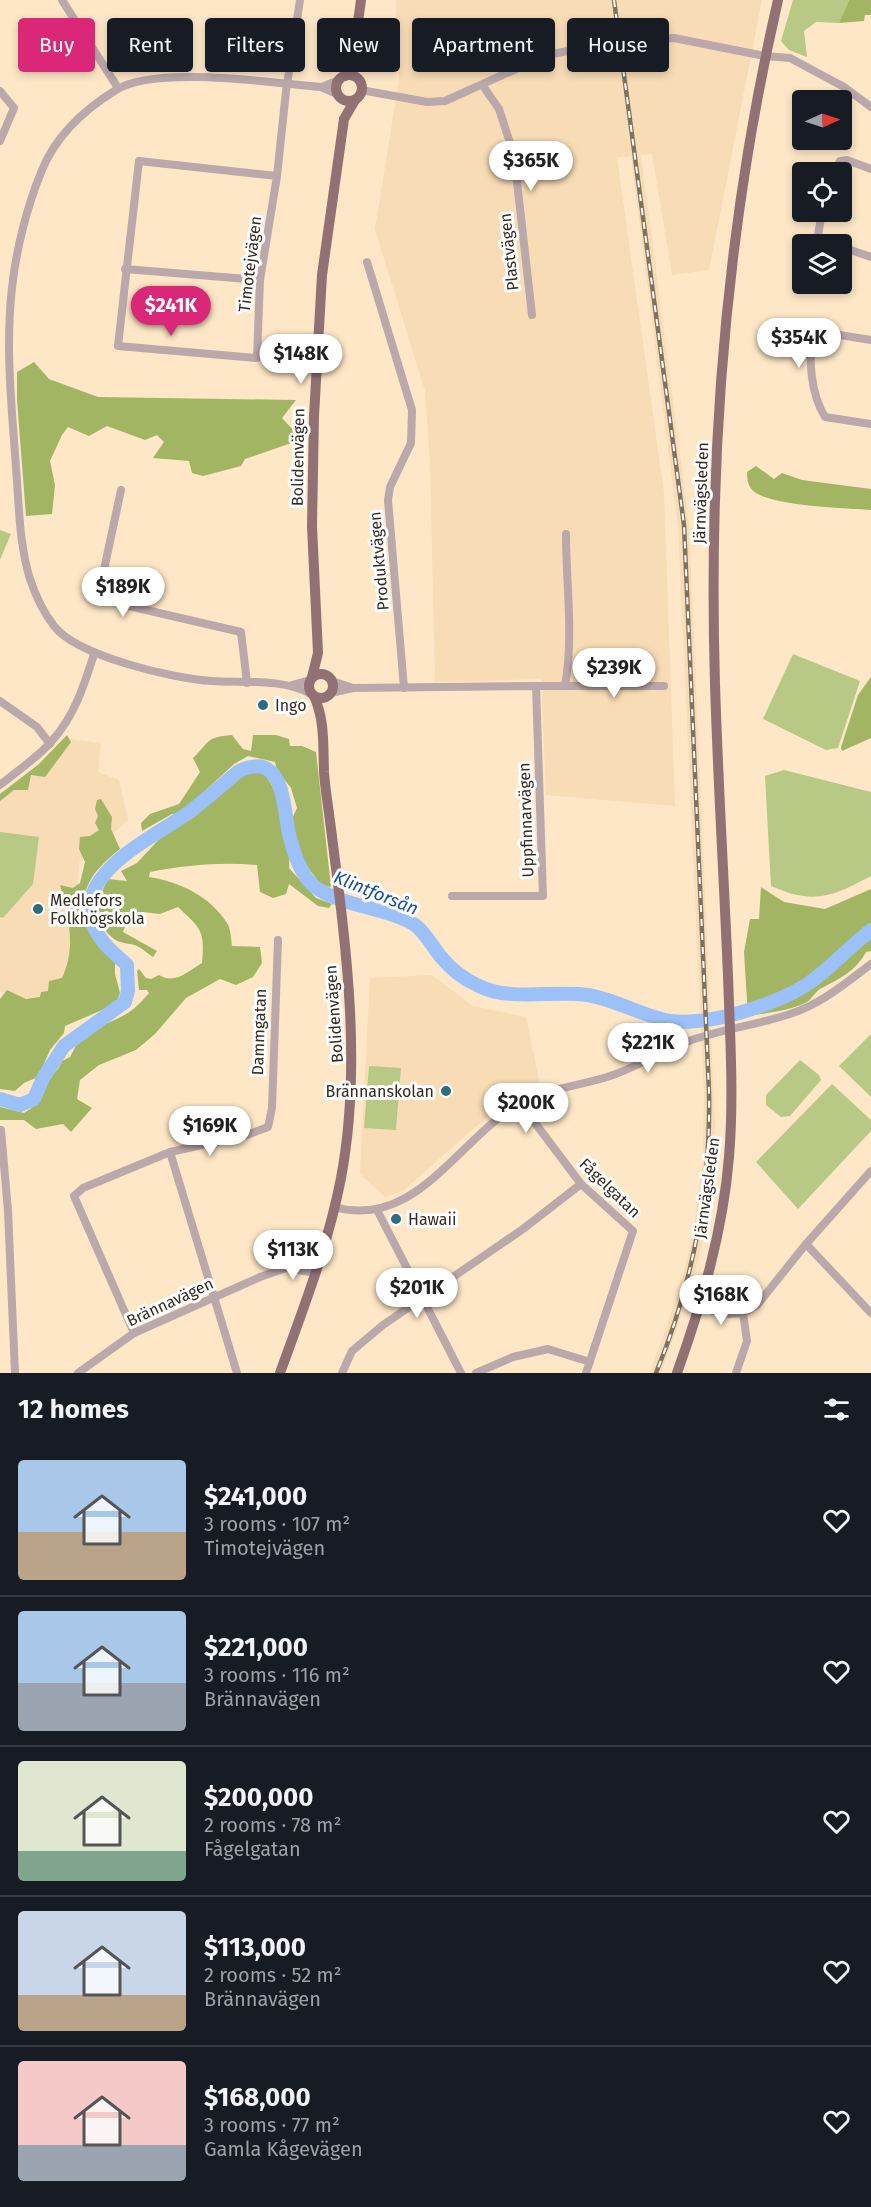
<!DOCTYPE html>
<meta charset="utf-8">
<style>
body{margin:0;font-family:"Fira Sans",sans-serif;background:#20242c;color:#f1f3f6;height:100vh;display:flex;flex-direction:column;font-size:22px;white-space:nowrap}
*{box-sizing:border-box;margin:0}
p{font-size:20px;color:#9ea1a6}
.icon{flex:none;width:33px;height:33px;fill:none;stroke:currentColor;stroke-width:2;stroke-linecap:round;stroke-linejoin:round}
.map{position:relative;height:1373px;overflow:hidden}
.drawer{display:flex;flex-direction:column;background:#171b24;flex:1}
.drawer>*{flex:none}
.guide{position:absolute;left:18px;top:18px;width:836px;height:54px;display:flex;gap:12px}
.needle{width:39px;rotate:87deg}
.fabs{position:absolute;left:792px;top:90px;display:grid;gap:12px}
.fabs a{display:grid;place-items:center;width:60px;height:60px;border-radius:6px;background:#171b24;box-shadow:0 3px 9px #0003;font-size:30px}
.price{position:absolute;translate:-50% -51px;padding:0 14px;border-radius:21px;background:#fff;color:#222;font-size:20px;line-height:39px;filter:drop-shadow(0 2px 3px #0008)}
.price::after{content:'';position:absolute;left:50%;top:36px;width:18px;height:14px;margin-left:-9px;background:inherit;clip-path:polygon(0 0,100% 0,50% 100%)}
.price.on{background:#db2777;color:#fff}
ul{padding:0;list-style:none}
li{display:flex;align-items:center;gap:18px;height:150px;padding:0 18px}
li+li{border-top:2px solid #363941}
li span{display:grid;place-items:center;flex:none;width:168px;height:120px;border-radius:6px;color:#555}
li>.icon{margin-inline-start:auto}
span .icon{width:72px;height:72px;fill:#fffc;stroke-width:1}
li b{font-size:26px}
h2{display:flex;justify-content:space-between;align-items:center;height:72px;padding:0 18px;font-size:26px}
.pill{padding:0 21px;border-radius:6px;background:#171b24;box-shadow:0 3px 9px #0003;font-size:21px;line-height:54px}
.pill.on{background:#db2777;color:#fff}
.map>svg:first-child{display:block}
</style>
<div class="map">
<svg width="871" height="1373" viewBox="0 0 871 1373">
<rect width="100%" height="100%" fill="#fde7c6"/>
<g fill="#f7dcb5">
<path d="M396,0H762L709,270L672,275L652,154L641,155L689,524L715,1127L704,1237L688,1297L661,1373H650L678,1294L693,1235L703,1157L704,1092L678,525L631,156L617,158L664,493L675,806L546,795L541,679L435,682L430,463L425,391L375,229L399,80Z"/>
<path d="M69,739L101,743L98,772L119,780L128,820L79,863L75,956L54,1006L20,1002L0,991V799Z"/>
<path d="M432,975L473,1006L526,1017L540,1085L514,1097L474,1128L404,1190L385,1197L360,1174L370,978Z"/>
</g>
<g fill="#b7c984">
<path d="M793,0H849L839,23L816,22L804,31L807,57L789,50L781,41Z"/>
<path d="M0,530L11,534L0,560Z"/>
<path d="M793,654L860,681L838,748L826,750L763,719Z"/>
<path d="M784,770L871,792V876C831,897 814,905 771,886L765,776Z"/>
<path d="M0,832L39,837L33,884L3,918L0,917Z"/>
<path d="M871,1034V1097L839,1066Z"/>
<path d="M800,1060L819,1075L821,1080L790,1116L781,1117L766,1105V1095Z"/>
<path d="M369,1066L401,1068L396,1130L364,1128Z"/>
<path d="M832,1084L871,1120V1131L798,1209L756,1162Z"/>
</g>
<g fill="#a1b563">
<path d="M849,0H871V15H865L864,21L839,23Z"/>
<path d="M34,362L49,379L98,397L296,400L282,418L295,432L297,441L245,459L241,466L203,476L192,473L189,461L153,458L164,442L157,435L145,440L107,426L89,436L68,427L62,435L50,461L55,485L52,514L26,516L17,400V372Z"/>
<path d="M756,466L774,479L782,473L802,480L871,489V510C843,508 777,506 756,493C748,488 747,480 747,472Z"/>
<path d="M871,677V738L842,751L841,747L858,695Z"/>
<path d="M67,735L71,742L45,777L31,775L28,790H14L0,801V794L39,764Z"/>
<path d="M232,735L243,749L251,751L253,735H276L289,739L290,746H302L316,752L331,887L321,885L304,862L291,821L297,808L291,788L277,770L275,762L248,756L234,764L179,815L172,814L142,831L141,823L150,814L179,804L200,772L193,758C210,742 205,737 232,735Z"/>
<path d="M260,769C280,787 291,842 289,868L316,898L332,904L329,908L318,906L289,884L286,894L273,898L260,892L257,865C220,862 187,865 150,872L149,877C180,882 210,896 227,923C231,929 231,939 232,946L260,947L262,963L253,977L236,985L220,979L186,998L155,1034L136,1050L99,1065L80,1080L77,1099L92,1108L71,1132L63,1124L36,1129L24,1120H0V1107L24,1113C47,1099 36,1100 48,1082C53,1073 59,1070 62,1061L70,1057L80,1038C92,1035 99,1026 110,1022C128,1014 136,1009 149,993L147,990H139L137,971L139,969L146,978L151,979L159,975C175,985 188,971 202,963C205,930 201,929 178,907L160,914L143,912L127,921L123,932L157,951L153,957C148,954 142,948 137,946C130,943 120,944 114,939C93,923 97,899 108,879L127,881L121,871L137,863L163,835L193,818L247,771Z"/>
<path d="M101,799L112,817L111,829L120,849C105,861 83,880 85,902C85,912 89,920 89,929L101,946L115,958V974L120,993L116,1004L65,1026L64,1033L50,1050L38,1077L24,1083L15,1091L0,1089V999L7,990L26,999L40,997L41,992L48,991L49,981L62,978C77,946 68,917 60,885L73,888L80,883L85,862L79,849L80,837L90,836L99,830L95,823L98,816L95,809L97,800Z"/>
<path d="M761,887L784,902L825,909L871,889V951L866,952C856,971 839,979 820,989C815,992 812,999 807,1002C789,1011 767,1013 748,1016L744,952L750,919H759Z"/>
</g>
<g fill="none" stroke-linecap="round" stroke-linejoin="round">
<path stroke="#9cc1f8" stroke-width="14" d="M0,1099L20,1105L34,1099L43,1078L64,1046L125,1002L128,991L127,965C115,954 101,943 94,927C71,877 149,839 182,817C202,804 220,786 239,771C285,750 283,807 289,834C293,851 302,880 318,889C346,907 383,907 412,923C424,930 432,946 441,957C450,968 464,979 477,985C508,1002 553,990 588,995C617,1000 642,1016 670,1021C711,1026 784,1003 816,978C835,963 852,945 871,930"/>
<g stroke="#bba8aa" stroke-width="8">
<path d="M62,0L118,88"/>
<path d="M483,86L499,109L514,155L532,315"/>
<path d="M322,87L341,79"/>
<path d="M361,90L427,102L445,101L547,55L620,41L674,38L765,56L790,58L844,87L871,107"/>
<path d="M0,91L14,108L0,141"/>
<path d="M835,172L840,161L847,160L871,169"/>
<path d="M277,176L139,161L118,346L257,358L260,280L277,176L286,91L300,0"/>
<path d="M822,212L818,235L822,241L833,244"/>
<path d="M842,247L871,257"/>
<path d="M367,262L412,410L411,443L390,487L388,500L404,688"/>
<path d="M125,269L260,280"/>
<path d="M871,340L821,332L813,335C808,360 811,394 825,417L871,424"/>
<path d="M121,490L102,579L104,594L120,604L241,632L247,683"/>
<path d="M332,681L353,688"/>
<path d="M292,685L310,680"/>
<path d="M536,686H565C574,635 566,585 566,534"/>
<path d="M565,686H664"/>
<path d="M331,693L353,688L536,686L543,896H452"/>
<path d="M311,694C282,678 244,683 212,681C174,679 77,656 54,626C44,613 35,594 30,579C19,544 19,504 16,468C12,409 5,348 12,288C16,250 27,206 42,170C56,136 85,109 116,90C156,65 273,83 321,87L337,94"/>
<path d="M0,701L37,727L50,744"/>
<path d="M0,785C17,771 37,758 51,742C74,717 84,686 94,654"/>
<path d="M520,1103L581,1184L633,1231L586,1373"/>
<path d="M1,1130L8,1211L15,1373"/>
<path d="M170,1152L237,1373"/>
<path d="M334,1207C416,1230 458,1139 519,1104C547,1088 580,1086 610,1076C638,1067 662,1050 689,1041C722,1029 757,1025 790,1014C821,1004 846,983 871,964"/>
<path d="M377,1210L461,1373"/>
<path d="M806,1244L871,1313"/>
<path d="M700,1308L729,1314L743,1313L757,1305L806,1244L871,1171"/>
<path d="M134,1333L74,1196L83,1188L170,1152L247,1135L268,1127L272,1108L278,940"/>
<path d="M78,1373L134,1333L260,1277L286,1268L316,1273"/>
<path d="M342,1373L352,1351L383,1325L523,1229L581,1184"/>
<path d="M476,1373L513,1357L548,1349L590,1362"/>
<path d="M736,1373L747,1341L743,1313"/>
</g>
<g stroke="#927175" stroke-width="10">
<circle cx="349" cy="88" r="13"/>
<path d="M345,76L353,58L361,0"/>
<circle cx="321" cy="686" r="12"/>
<path d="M312,677L318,653L312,526L314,416L322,275L344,119L355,100"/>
<path d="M280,1373C303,1309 328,1246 341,1178C363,1061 345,939 330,821C328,805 325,788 324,772C323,746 325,720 314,696"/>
<path d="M677,1373C702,1303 723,1231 729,1157C734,1097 730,1036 728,976C724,879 718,782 715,684C708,454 726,225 778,0"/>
</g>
<g stroke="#7f725e" stroke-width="4.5">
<path id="rail" d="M614,0L684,525L709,1091C711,1189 693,1283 656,1373"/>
</g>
<use href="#rail" stroke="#fff" stroke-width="2" stroke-dasharray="7" stroke-linecap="butt"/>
</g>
<g fill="#2c6e80" stroke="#fff" stroke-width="2">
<circle cx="263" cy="705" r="6"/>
<circle cx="38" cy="909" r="6"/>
<circle cx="446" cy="1091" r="6"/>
<circle cx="396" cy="1219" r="6"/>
</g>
<g text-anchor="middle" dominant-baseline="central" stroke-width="6" stroke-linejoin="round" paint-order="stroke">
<g font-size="16" fill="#322a1e" stroke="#fff">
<text transform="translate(509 252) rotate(-96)">Plastvägen</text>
<text transform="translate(250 264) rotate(-83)">Timotejvägen</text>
<text transform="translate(298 457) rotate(-89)">Bolidenvägen</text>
<text transform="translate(701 493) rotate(-88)">Järnvägsleden</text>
<text transform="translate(379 561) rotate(-95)">Produktvägen</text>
<text transform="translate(526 820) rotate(-92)">Uppfinnarvägen</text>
<text transform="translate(334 1014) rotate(-94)">Bolidenvägen</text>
<text transform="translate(259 1032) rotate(-88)">Dammgatan</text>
<text transform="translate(610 1188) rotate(44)">Fågelgatan</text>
<text transform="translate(707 1188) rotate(-82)">Järnvägsleden</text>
<text transform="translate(170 1302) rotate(-25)">Brännavägen</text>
</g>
<g font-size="16" fill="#322a1e" stroke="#fff" text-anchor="start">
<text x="275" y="705">Ingo</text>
<text x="50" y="900">Medlefors<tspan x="50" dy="18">Folkhögskola</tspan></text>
<text x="434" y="1091" text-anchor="end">Brännanskolan</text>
<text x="408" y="1219">Hawaii</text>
</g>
<g font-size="18" font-style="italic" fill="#134d9c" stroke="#fff">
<text transform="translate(376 893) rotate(22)">Klintforsån</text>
</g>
</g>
</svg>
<div class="fabs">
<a><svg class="needle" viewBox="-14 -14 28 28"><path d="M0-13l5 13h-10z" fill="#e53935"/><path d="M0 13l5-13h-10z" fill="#9ea1a6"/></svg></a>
<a><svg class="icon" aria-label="locate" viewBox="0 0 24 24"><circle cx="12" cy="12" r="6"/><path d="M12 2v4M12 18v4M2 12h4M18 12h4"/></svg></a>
<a><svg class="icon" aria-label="layers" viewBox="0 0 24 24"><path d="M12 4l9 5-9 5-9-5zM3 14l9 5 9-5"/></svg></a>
</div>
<b class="price" style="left:531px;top:192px">$365K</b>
<b class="price on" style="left:171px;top:337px">$241K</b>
<b class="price" style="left:799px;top:369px">$354K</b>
<b class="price" style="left:301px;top:385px">$148K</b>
<b class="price" style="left:123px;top:618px">$189K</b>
<b class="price" style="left:614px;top:699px">$239K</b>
<b class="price" style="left:648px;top:1074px">$221K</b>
<b class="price" style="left:526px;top:1134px">$200K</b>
<b class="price" style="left:210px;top:1157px">$169K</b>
<b class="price" style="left:293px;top:1281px">$113K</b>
<b class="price" style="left:417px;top:1319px">$201K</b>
<b class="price" style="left:721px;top:1326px">$168K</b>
<div class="guide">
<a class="pill on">Buy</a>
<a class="pill">Rent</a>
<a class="pill">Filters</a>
<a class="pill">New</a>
<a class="pill">Apartment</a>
<a class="pill">House</a>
</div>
</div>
<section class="drawer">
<h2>12 homes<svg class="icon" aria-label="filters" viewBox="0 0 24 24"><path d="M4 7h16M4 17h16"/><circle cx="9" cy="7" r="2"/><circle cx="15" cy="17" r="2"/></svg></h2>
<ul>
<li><span style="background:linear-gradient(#a9c7e8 60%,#b9a48a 0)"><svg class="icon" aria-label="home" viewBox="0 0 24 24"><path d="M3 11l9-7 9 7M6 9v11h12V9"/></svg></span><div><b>$241,000</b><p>3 rooms · 107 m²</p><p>Timotejvägen</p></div><svg class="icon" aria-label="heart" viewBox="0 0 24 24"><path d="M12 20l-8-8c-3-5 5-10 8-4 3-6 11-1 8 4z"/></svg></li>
<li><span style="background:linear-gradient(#a9c7e8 60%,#9aa5b1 0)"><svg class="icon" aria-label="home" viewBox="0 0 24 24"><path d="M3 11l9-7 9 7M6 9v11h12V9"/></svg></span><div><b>$221,000</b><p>3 rooms · 116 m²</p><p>Brännavägen</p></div><svg class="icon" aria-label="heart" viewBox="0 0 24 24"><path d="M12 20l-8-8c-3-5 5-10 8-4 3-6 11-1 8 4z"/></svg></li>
<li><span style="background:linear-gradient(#dfe7d0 75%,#7fa58c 0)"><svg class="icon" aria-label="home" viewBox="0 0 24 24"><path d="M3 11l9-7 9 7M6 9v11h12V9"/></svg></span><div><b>$200,000</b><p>2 rooms · 78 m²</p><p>Fågelgatan</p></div><svg class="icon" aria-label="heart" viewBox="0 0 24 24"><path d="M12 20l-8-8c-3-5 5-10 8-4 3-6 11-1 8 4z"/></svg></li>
<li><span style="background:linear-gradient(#c9d6e8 70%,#b9a48a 0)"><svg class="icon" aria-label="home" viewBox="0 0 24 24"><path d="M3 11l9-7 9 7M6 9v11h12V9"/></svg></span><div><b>$113,000</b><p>2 rooms · 52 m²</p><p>Brännavägen</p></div><svg class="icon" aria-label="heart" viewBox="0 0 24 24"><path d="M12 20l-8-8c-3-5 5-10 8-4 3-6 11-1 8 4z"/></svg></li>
<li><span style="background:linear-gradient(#f6c9c9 70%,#9aa5b1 0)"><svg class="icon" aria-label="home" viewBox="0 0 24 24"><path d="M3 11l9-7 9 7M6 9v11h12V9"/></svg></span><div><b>$168,000</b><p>3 rooms · 77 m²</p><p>Gamla Kågevägen</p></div><svg class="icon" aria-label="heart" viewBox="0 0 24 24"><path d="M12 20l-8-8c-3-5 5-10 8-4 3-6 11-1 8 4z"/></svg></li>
</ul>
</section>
